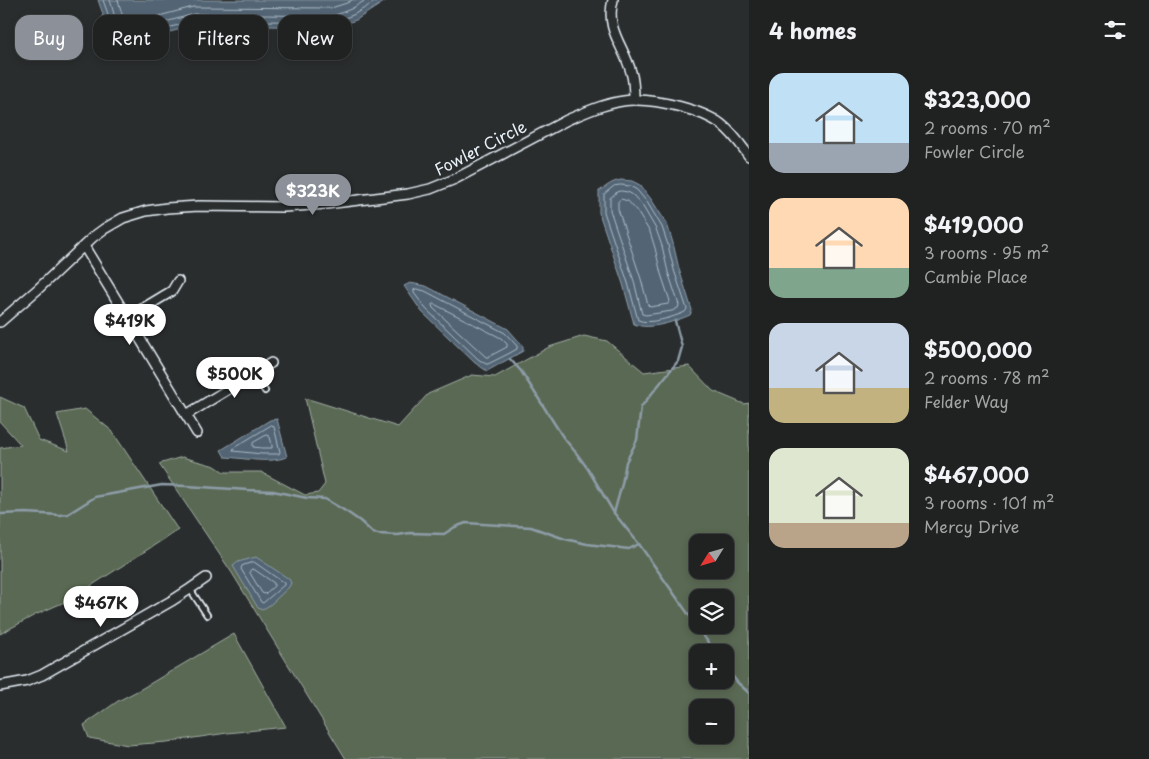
<!DOCTYPE html>
<meta charset="utf-8">
<style>
body{margin:0;font-family:"Playpen Sans",sans-serif;background:#282a2a;color:#f1f3f6;height:100vh;display:flex;flex-direction:column;font-size:19px;white-space:nowrap}
*{box-sizing:border-box;margin:0}
p{font-size:16px;color:#a2a4a5}
.icon{flex:none;width:28px;height:28px;fill:none;stroke:currentColor;stroke-width:2;stroke-linecap:round;stroke-linejoin:round}
.map{position:relative;flex:1;overflow:hidden}
.sheet{display:flex;flex-direction:column;background:#202222;width:400px}
.sheet>*{flex:none}
.top-card{position:absolute;left:15px;top:15px;width:475px;height:45px;display:flex;gap:10px}
.needle{width:32px;rotate:233deg}
.tools{position:absolute;left:689px;top:534px;display:grid;gap:10px}
.tools a{display:grid;place-items:center;width:45px;height:45px;border-radius:10px;background:#202222;box-shadow:0 2px 8px #0003,0 0 0 1px #3d3f40;font-size:25px}
.price{position:absolute;translate:-50% -42px;padding:0 11px;border-radius:18px;background:#fff;color:#222;font-size:16px;line-height:32px;filter:drop-shadow(0 1px 2px #0008)}
.price::after{content:'';position:absolute;left:50%;top:30px;width:15px;height:11px;margin-left:-8px;background:inherit;clip-path:polygon(0 0,100% 0,50% 100%)}
.price.on{background:#8c9099;color:#fff}
ul{padding:0;list-style:none}
li{display:flex;align-items:center;gap:15px;height:125px;padding:0 20px}
li span{display:grid;place-items:center;flex:none;width:140px;height:100px;border-radius:15px;color:#555}
li>.icon{margin-inline-start:auto}
span .icon{width:60px;height:60px;fill:#fffc;stroke-width:1}
li b{font-size:21px}
h2{display:flex;justify-content:space-between;align-items:center;height:60px;padding:0 20px;font-size:21px}
.tag{padding:0 18px;border-radius:15px;background:#202222;box-shadow:0 2px 8px #0003,0 0 0 1px #3d3f40;font-size:18px;line-height:45px}
.tag.on{background:#8c9099;color:#fff}
main{display:flex;flex:1;min-height:0}
.map>svg:first-child{display:block}
</style>
<main>
<div class="map">
<svg width="749" height="759" viewBox="0 0 749 759">
<rect width="100%" height="100%" fill="#2a2d2e"/>
<filter id="ink" filterUnits="userSpaceOnUse"><feTurbulence type="fractalNoise" baseFrequency=".02" numOctaves="2"/><feDisplacementMap in="SourceGraphic" scale="10" xChannelSelector="R" yChannelSelector="G"/><feConvolveMatrix kernelMatrix="1 2 1 2 8 2 1 2 1" color-interpolation-filters="sRGB"/></filter>
<g filter="url(#ink)">
<g fill="#5a6952" stroke="#a1ada5" fill-rule="evenodd">
<path d="M584,336L607,341L644,372L689,366L713,391L744,404L749,403V759H346L232,573L159,464L182,457L215,466L224,472H261L305,495L318,493L325,484L305,398L398,427L428,394L472,375L495,377L549,347ZM698,542H725V570H698ZM698,598H725V625H698ZM698,652H725V680H698ZM698,708H725V735H698Z"/>
<path d="M0,397L24,408L39,440L69,451L57,414L85,409L112,431L178,530L69,600L35,615L0,634V448L21,445L0,422Z"/>
<path d="M234,634L286,727L227,733L167,742L128,745L89,738L84,725L118,701L141,689Z"/>
</g>
<g fill="#526575" stroke="#8e9da9">
<path d="M98,0H387L356,20L335,27L195,25L163,34L152,42L131,51L111,47L99,38L97,32L103,14Z"/>
<path d="M621,180L632,181L640,185L651,199L667,224L673,243L679,269L692,310L690,315C676,321 649,331 634,324L623,284L599,213V191C608,186 610,182 621,180Z"/>
<path d="M410,283L426,286L508,329L523,346V351L487,371L475,363L422,312L404,286Z"/>
<path d="M277,419L287,457C268,464 244,458 225,457L221,450L270,420Z"/>
<path d="M256,557L289,579L291,583L289,587L271,604L262,610L258,608L233,566L238,562Z"/>
</g>
<g fill="none" stroke-linecap="round" stroke-linejoin="round">
<g stroke="#acb9c4" stroke-width="1">
<path d="M103,0L108,14L103,32V34L114,42L131,46L149,38L161,30L195,20L334,22L353,15L378,0"/>
<path d="M110,0L114,14L110,32L116,36L130,39L146,33L158,24L194,14L333,16L351,9L366,0"/>
<path d="M118,0L122,14L119,28L121,30L130,31L142,26L155,17L193,7L331,8L347,3L352,0"/>
<path d="M621,185L630,186L637,190L647,202L662,227L668,245L674,270L687,309L685,312C674,317 649,325 638,320L628,283L604,212V194L614,186Z"/>
<path d="M621,191L628,192L633,195L642,205L656,229L662,246L668,272L679,305L678,308L672,311L646,315L642,314L634,281L610,210V198L617,192Z"/>
<path d="M621,199L628,201L636,210L650,232L655,248L661,274L670,301L668,304L650,307L648,305L641,279L618,209V202Z"/>
<path d="M417,289L425,291L505,333L517,346V349L508,354L488,364H486L478,359L426,309L414,293V290Z"/>
<path d="M434,304L501,338L507,344V347L488,357H486L433,308L432,305Z"/>
<path d="M272,425L274,427L280,452L279,454H262L233,451L234,448Z"/>
<path d="M267,435L270,437L272,445V448H262L253,447V443Z"/>
<path d="M254,562L284,583V585L263,603L261,602L241,569L242,566Z"/>
<path d="M252,569L255,570L274,583V586L265,594L262,593L250,573V571Z"/>
</g>
<g stroke="#8e9da9" stroke-width="2.5">
<path d="M510,359L521,371L563,437L577,454L588,469L614,513L639,544L715,652"/>
<path d="M614,513L622,484L626,462L637,440L641,407L678,361L682,347L675,321"/>
<path d="M0,514L26,513L60,515L68,514L95,497L162,485L186,486L248,490L273,491L307,498L325,499L347,512L360,521L373,533L378,534L398,535L410,533L444,534L455,527L466,523L531,527L565,539L587,544L629,549L639,544"/>
<path d="M725,666L737,682L749,693"/>
</g>
<g stroke="#e8f1f8" stroke-width="8">
<g id="service">
<path d="M254,374L265,391"/>
<path d="M190,589L207,615"/>
</g>
</g>
<g stroke="#e8f1f8" stroke-width="12">
<g id="minor">
<path d="M613,0C605,30 624,46 631,72C634,81 634,91 634,100"/>
<path d="M84,246L197,433"/>
<path d="M127,318L172,291L178,281"/>
<path d="M0,322L38,289L93,237L104,229L123,218L146,211L167,208L199,206L284,207L326,204L408,194L430,189L455,179L567,120C588,111 610,101 633,100C657,99 702,110 721,124C733,133 741,145 749,156"/>
<path d="M186,415L271,363"/>
<path d="M0,686L27,681L42,675L173,600L190,589L206,578"/>
</g>
</g>
<use href="#service" stroke="#2a2d2e" stroke-width="4.5"/>
<use href="#minor" stroke="#2a2d2e" stroke-width="9"/>
</g>
</g>
<g text-anchor="middle" dominant-baseline="central" stroke-width="4.5" stroke-linejoin="round" paint-order="stroke">
<g font-size="16" fill="#e8f1f8" stroke="#2a2d2e">
<text transform="translate(480 147) rotate(-27)">Fowler Circle</text>
</g>
</g>
</svg>
<div class="tools">
<a><svg class="needle" viewBox="-14 -14 28 28"><path d="M0-13l5 13h-10z" fill="#e53935"/><path d="M0 13l5-13h-10z" fill="#a2a4a5"/></svg></a>
<a><svg class="icon" aria-label="layers" viewBox="0 0 24 24"><path d="M12 4l9 5-9 5-9-5zM3 14l9 5 9-5"/></svg></a>
<a>+</a>
<a>−</a>
</div>
<b class="price on" style="left:313px;top:216px">$323K</b>
<b class="price" style="left:130px;top:346px">$419K</b>
<b class="price" style="left:235px;top:399px">$500K</b>
<b class="price" style="left:101px;top:628px">$467K</b>
<div class="top-card">
<a class="tag on">Buy</a>
<a class="tag">Rent</a>
<a class="tag">Filters</a>
<a class="tag">New</a>
</div>
</div>
<section class="sheet">
<h2>4 homes<svg class="icon" aria-label="filters" viewBox="0 0 24 24"><path d="M4 7h16M4 17h16"/><circle cx="9" cy="7" r="2"/><circle cx="15" cy="17" r="2"/></svg></h2>
<ul>
<li><span style="background:linear-gradient(#bfe0f5 70%,#9aa5b1 0)"><svg class="icon" aria-label="home" viewBox="0 0 24 24"><path d="M3 11l9-7 9 7M6 9v11h12V9"/></svg></span><div><b>$323,000</b><p>2 rooms · 70 m²</p><p>Fowler Circle</p></div></li>
<li><span style="background:linear-gradient(#ffd9b3 70%,#7fa58c 0)"><svg class="icon" aria-label="home" viewBox="0 0 24 24"><path d="M3 11l9-7 9 7M6 9v11h12V9"/></svg></span><div><b>$419,000</b><p>3 rooms · 95 m²</p><p>Cambie Place</p></div></li>
<li><span style="background:linear-gradient(#c9d6e8 65%,#c2b280 0)"><svg class="icon" aria-label="home" viewBox="0 0 24 24"><path d="M3 11l9-7 9 7M6 9v11h12V9"/></svg></span><div><b>$500,000</b><p>2 rooms · 78 m²</p><p>Felder Way</p></div></li>
<li><span style="background:linear-gradient(#dfe7d0 75%,#b9a48a 0)"><svg class="icon" aria-label="home" viewBox="0 0 24 24"><path d="M3 11l9-7 9 7M6 9v11h12V9"/></svg></span><div><b>$467,000</b><p>3 rooms · 101 m²</p><p>Mercy Drive</p></div></li>
</ul>
</section>
</main>
